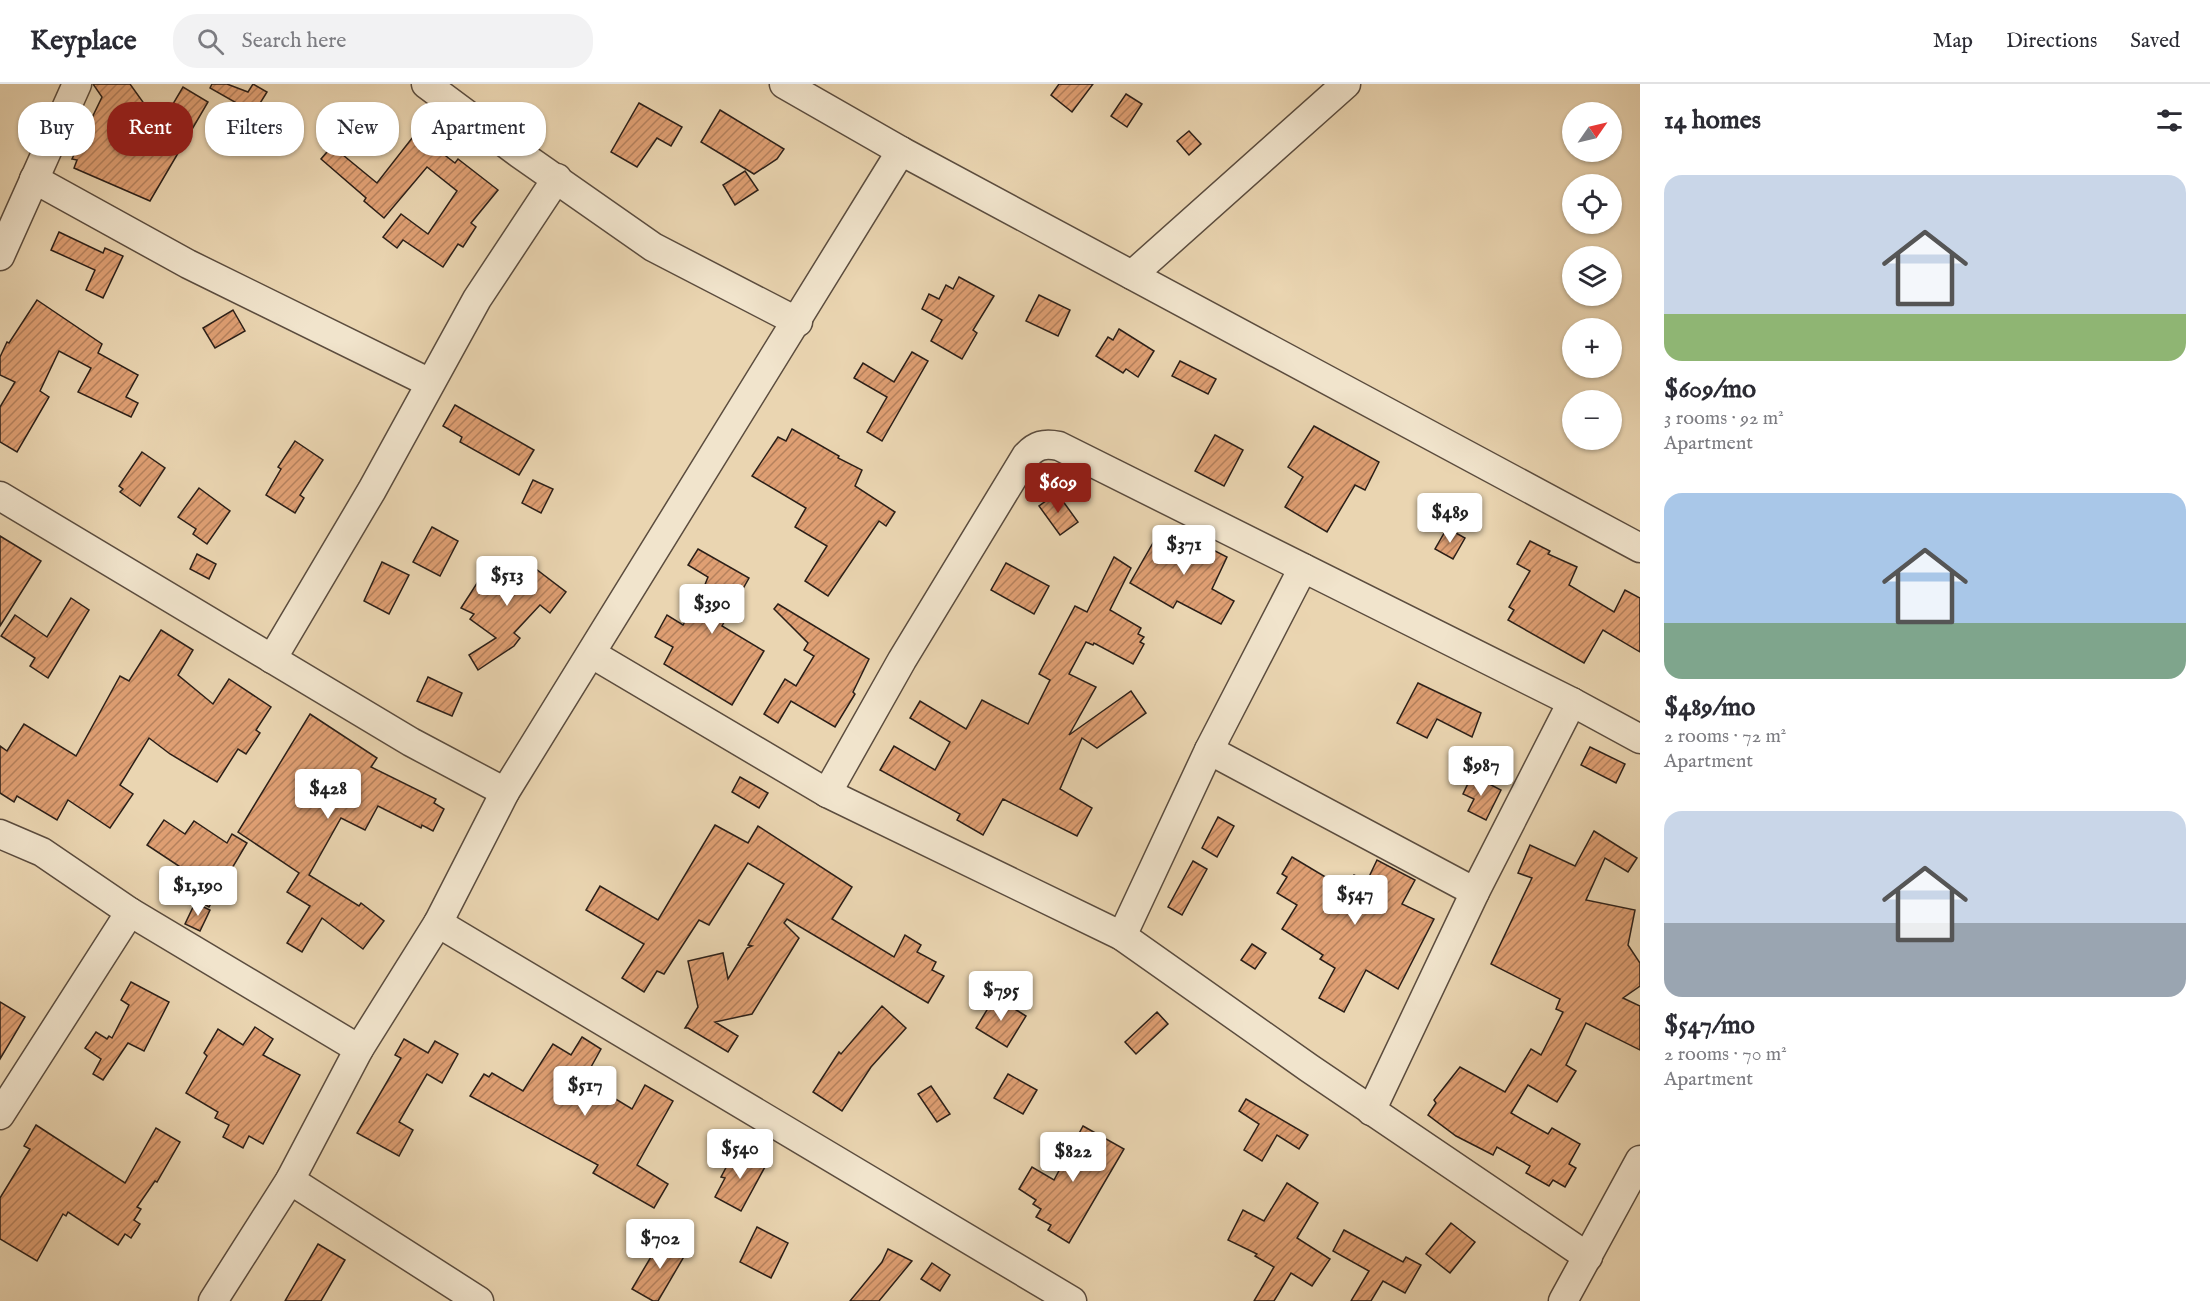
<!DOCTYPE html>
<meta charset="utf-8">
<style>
body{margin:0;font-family:"IM FELL English",serif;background:#f2f2f3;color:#2b2b33;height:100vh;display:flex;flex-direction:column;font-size:22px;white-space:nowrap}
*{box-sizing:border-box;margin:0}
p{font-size:20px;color:#7c7c81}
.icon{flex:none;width:33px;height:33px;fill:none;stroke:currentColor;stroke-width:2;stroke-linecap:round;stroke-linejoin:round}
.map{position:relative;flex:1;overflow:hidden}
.side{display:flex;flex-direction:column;background:#fff;width:570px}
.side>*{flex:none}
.guide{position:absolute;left:18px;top:18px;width:570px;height:54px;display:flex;gap:12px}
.needle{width:39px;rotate:56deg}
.tools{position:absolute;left:1562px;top:18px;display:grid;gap:12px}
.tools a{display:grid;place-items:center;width:60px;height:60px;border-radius:50%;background:#fff;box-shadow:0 2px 4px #0004;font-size:30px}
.price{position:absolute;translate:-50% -51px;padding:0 14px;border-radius:6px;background:#fff;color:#222;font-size:20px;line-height:39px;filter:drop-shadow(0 2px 3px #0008)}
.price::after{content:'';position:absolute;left:50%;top:36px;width:18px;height:14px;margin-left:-9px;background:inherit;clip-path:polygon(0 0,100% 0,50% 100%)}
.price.on{background:#8f2418;color:#fff}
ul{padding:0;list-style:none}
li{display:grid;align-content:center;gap:12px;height:318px;padding:0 24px}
li span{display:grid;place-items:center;height:186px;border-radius:18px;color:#555}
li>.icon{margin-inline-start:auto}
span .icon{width:108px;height:108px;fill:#fffc;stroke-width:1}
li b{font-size:26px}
h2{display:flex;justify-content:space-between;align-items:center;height:72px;padding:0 24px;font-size:26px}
.chip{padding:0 21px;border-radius:24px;background:#fff;box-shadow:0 2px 4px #0004;font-size:21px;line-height:54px}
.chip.on{background:#8f2418;color:#fff}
header{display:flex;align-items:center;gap:36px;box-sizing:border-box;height:84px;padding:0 30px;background:#fff;border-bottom:2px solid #e1e1e2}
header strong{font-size:28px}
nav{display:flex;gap:33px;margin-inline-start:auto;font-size:21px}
.search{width:420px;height:54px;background:#f2f2f3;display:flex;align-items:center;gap:15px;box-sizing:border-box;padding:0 21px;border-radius:24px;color:#7c7c81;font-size:22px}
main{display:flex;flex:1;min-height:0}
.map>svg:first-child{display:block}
</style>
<header>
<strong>Keyplace</strong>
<div class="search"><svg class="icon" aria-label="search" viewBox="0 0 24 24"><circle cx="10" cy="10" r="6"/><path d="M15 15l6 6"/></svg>Search here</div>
<nav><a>Map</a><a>Directions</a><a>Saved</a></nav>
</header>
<main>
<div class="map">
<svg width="1640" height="1217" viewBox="0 0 1640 1217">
<defs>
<pattern id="building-hatch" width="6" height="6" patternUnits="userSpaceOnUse" patternTransform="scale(1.5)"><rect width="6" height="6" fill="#df9f73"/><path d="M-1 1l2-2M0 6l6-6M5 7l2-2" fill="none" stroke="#b5815d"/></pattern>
</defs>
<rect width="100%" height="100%" fill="#ead5b1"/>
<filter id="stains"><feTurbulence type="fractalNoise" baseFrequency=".00333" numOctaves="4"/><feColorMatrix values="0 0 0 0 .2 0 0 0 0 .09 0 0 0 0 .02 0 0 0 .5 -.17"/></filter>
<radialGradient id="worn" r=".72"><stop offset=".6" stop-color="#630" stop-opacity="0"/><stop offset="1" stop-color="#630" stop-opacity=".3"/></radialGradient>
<g fill="url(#building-hatch)" stroke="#2b1f18" stroke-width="1.5">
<path d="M93,0H130L160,42L183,3L208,18L150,117L74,84L77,76L72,75L102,13Z"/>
<path d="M212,0H227L248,8L253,0L267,8L254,29L210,4Z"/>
<path d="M1059,0H1093L1072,28L1051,11Z"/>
<path d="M1126,10L1142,20L1127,43L1111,32Z"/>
<path d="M639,19L682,43L671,62L657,54L637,83L611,68Z"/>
<path d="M720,26L784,65L777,75L754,90L701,58Z"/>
<path d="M1189,47L1201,60L1189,71L1177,57Z"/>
<path d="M416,49L455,79L458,75L498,106L471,139L476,143L463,163L458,160L443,183L403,156L397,164L383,153L401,130L428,150L457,107L427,83L384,134L364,117L366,114L321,75L332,62L377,99Z"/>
<path d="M745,87L758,106L735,121L723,101Z"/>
<path d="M59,148L103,169L105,164L123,172L103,214L86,206L95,186L51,166Z"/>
<path d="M959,193L994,212L973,246L977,249L962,275L931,257L942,236L922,225L929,210L939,215L946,201L953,205Z"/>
<path d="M1039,211L1070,226L1058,252L1026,237Z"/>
<path d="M37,216L102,260L98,269L138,291L126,313L138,319L131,333L78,308L91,284L59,267L40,307L49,313L17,368L0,358V323L15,298L0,291V273L7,258L9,259Z"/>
<path d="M233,226L245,247L215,264L203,244Z"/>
<path d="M1119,245L1154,267L1138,293L1126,285L1123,289L1096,272L1108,253L1113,256Z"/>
<path d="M912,268L928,277L882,357L867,348L887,313L854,294L863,279L894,298Z"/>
<path d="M1180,277L1216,295L1208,310L1172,292Z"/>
<path d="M455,321L534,366L519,391L460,358L462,353L443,342Z"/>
<path d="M1314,342L1379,378L1365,406L1355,401L1327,448L1285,423L1303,393L1288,383Z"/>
<path d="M792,345L839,372L838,374L862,386L855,402L895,428L886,442L879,437L828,512L805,497L827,462L795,443L806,424L752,392L778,353L786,357Z"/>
<path d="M1215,351L1243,366L1224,402L1195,387Z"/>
<path d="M295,357L323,376L300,411L304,414L295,429L266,411L281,385L278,383Z"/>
<path d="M142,368L165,384L140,422L120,408L123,405L119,402Z"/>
<path d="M533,396L553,405L541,429L522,419Z"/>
<path d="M199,404L230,427L207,460L193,450L196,445L178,433Z"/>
<path d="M1057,409L1078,438L1060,451L1039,422Z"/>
<path d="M432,443L458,457L440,492L413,478Z"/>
<path d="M1447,444L1465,454L1453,475L1435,465Z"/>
<path d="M1165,449L1186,461L1190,454L1227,473L1212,505L1234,517L1221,540L1177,517L1173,524L1130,499L1157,452L1162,455Z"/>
<path d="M0,452L41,477L0,542Z"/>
<path d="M1530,457L1550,467L1548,470L1577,483L1569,501L1614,528L1625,506L1640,514V568L1603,546L1584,579L1508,536L1514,526L1509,523L1530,487L1517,480Z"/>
<path d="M698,465L749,494L722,542L764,567L732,621L664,580L673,563L655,553L667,531L683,541L704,503L708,493L688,481Z"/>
<path d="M197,470L216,480L209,495L190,485Z"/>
<path d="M1114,473L1131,484L1110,526L1141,544L1138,550L1144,553L1140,558L1144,560L1133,580L1094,559L1093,561L1086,558L1069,590L1096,603L1069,651L1131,607L1146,629L1097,664L1082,654L1060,705L1092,724L1077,752L1003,715L983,751L957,736L960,730L880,686L894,662L935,686L950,658L910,634L920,617L966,645L982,616L1028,640L1050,596L1039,590L1075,522L1087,528Z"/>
<path d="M492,476L522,496L532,482L566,508L550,529L540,521L514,549L520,554L514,562L478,586L469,571L496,554L470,535L474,530L461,524Z"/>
<path d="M382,478L409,491L389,530L364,517Z"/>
<path d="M1006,479L1049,502L1034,530L991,506Z"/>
<path d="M71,514L89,526L48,594L30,582L35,574L1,552L15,531L47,553Z"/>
<path d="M778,520L869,575L853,608L855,610L835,643L791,617L778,639L764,630L785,595L796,602L814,572L804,566L808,559L774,525Z"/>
<path d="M161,546L193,566L178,591L213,620L229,595L271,623L256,646L260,649L246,670L238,665L217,698L170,670L149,654L120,701L133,710L110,744L68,716L57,736L17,712L14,718L0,709V662L7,667L24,640L76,672L120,592L129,597Z"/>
<path d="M428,593L462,609L452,632L417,617Z"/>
<path d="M1418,599L1481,629L1472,653L1437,635L1427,654L1397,639Z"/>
<path d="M310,630L377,674L371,683L436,715L434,719L444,725L433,747L422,741L421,744L378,722L365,746L341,734L309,791L359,822L361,819L384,837L363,865L322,834L302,868L287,859L310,822L287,808L299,789L238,748Z"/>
<path d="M1590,663L1625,680L1616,699L1581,681Z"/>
<path d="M1472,691L1501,706L1486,736L1468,727L1474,715L1463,710Z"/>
<path d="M740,693L768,709L759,724L732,708Z"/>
<path d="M1218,733L1234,742L1217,773L1202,764Z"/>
<path d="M164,736L185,750L194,737L227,759L232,750L247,759L209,823L193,813L203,798L147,761Z"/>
<path d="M715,741L748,759L758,742L852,803L832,835L894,873L905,851L921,861L917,868L936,878L932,886L944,892L928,919L787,835L784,839L799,854L752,930L715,938L738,952L728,968L688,944H685L698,923L688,877L723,869L728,895L747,864L752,862L748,861L784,800L748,779L709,841L699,836L664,890L657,887L644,908L622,894L644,860L586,826L600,802L658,836Z"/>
<path d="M1594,747L1637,774L1628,788L1605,774L1586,816L1635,826L1628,861L1640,879V902L1623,914L1640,922V966L1586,939L1566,981L1576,987L1557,1018L1528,1001L1511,1029L1548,1050L1552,1044L1580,1060L1569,1080L1576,1084L1565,1103L1553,1096L1549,1102L1526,1089L1530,1082L1497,1063L1493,1071L1456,1052L1428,1031L1436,1019L1434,1016L1460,983L1505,1008L1531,965L1541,971L1563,928L1556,925L1560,915L1491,880L1532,794L1518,789L1530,761L1575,782Z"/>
<path d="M1292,773L1347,806L1354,791L1367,797L1377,776L1415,796L1402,820L1434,835L1398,905L1366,886L1344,928L1319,914L1335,884L1320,875L1323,871L1282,845L1297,821L1277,809L1287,793L1282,790Z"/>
<path d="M1193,777L1207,785L1182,831L1168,823Z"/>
<path d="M195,819L210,826L200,847L185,840Z"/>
<path d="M1252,860L1266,869L1255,885L1241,876Z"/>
<path d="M131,898L169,918L144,967L128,959L103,996L93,990L101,975L85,964L96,948L107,955L109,952L112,954L129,921L121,916Z"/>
<path d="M993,916L1000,920L1002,917L1026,932L1007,963L976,944Z"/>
<path d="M0,918L25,933L0,975Z"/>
<path d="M882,922L906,944L871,983L842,1027L813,1008L839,968L841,970Z"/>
<path d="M1157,928L1168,940L1136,970L1125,958Z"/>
<path d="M255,943L273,955L263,971L300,991L263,1060L249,1052L243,1064L223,1053L229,1041L215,1034L218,1028L186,1009L207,972L204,969L218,945L243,961Z"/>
<path d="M582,953L601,965L586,992L591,996L589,999L632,1025L645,1001L673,1017L637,1081L668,1100L654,1124L593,1089L598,1081L470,1012L484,990L489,993L492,989L523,1007L553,960L571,971Z"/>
<path d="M404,955L428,969L435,957L458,970L442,999L427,990L399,1038L413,1046L399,1072L357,1049L401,974L395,971Z"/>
<path d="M1008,990L1037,1006L1023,1030L994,1014Z"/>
<path d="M931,1002L950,1030L937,1038L918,1010Z"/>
<path d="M1246,1015L1308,1051L1299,1065L1277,1051L1262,1077L1244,1066L1259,1040L1239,1027Z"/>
<path d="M36,1041L125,1099L156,1044L180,1058L157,1098L155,1097L137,1123L141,1125L134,1136L140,1140L131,1154L125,1150L118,1161L68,1128L66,1132L63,1130L37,1177L0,1155V1114L30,1065L24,1062Z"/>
<path d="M1083,1042L1124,1065L1069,1159L1048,1146L1051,1141L1036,1133L1041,1125L1033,1120L1036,1116L1019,1105L1032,1083L1054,1096Z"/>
<path d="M736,1065L766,1081L741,1127L715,1113L725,1094L721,1093Z"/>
<path d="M1287,1099L1318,1119L1297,1154L1330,1175L1312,1202L1291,1189L1274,1217H1254L1274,1183L1255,1172L1257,1170L1228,1156L1243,1126L1264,1137Z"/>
<path d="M1451,1139L1475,1158L1450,1189L1426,1170Z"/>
<path d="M757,1143L788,1159L771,1194L740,1178Z"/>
<path d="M1344,1146L1403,1178L1406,1173L1421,1181L1405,1209L1383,1197L1371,1217H1351L1369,1187L1333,1167Z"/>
<path d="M671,1153L689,1164L658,1217H653L632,1205L655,1166L662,1170Z"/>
<path d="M318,1160L345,1176L321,1217H285Z"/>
<path d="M888,1165L912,1177L879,1217H850L882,1178Z"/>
<path d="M932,1179L950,1191L940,1207L921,1195Z"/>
</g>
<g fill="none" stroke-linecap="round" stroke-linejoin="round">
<g stroke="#5b4c3e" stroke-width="31">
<g id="minor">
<path d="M426,0L520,70L653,163L798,238"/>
<path d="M784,0L901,67L1640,464"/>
<path d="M34,95L188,180L430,299"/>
<path d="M0,172L77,0"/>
<path d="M1132,191L1346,0"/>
<path d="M0,412L411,658L505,708"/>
<path d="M592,570L827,709L1122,852L1309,984L1588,1173"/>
<path d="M272,575L372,406L477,215L557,94"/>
<path d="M1209,666L1475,808"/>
<path d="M827,709L902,576L1026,372C1036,361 1044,359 1059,362L1572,618L1640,655"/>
<path d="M0,750L42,768L130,828L359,965"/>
<path d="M438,839L1072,1217"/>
<path d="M1122,852L1209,666L1303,484"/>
<path d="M1371,1027L1475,808L1572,618"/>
<path d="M0,1031L130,828"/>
<path d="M290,1096L479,1217"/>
<path d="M213,1217L290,1096L359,965L438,839L505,708L901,67"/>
<path d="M1563,1217L1640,1076"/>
</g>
</g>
<use href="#minor" stroke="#f1e4cc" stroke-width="28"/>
</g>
<rect width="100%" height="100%" filter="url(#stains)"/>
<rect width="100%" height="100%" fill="url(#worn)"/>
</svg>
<div class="tools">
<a><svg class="needle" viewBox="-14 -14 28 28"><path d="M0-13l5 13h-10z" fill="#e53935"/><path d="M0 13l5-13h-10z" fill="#7c7c81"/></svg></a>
<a><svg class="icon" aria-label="locate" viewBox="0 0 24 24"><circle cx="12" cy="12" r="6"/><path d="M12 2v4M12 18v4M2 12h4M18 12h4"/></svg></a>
<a><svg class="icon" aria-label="layers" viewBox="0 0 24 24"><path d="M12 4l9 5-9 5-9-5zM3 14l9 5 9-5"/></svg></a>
<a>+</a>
<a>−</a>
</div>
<b class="price on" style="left:1058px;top:430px">$609</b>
<b class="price" style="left:1450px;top:460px">$489</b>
<b class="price" style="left:1184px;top:492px">$371</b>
<b class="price" style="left:507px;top:523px">$513</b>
<b class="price" style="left:712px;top:551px">$390</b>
<b class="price" style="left:1481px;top:713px">$987</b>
<b class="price" style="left:328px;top:736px">$428</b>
<b class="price" style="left:198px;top:833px">$1,190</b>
<b class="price" style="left:1355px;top:842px">$547</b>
<b class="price" style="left:1001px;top:938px">$795</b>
<b class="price" style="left:585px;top:1033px">$517</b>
<b class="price" style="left:740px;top:1096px">$540</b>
<b class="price" style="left:1073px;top:1099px">$822</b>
<b class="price" style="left:660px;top:1186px">$702</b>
<div class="guide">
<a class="chip">Buy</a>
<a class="chip on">Rent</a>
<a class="chip">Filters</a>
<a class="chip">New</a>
<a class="chip">Apartment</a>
</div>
</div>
<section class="side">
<h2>14 homes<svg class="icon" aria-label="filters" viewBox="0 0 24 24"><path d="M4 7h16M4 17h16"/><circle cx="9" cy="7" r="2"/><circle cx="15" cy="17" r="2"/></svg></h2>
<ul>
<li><span style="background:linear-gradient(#c9d6e8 75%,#8fb573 0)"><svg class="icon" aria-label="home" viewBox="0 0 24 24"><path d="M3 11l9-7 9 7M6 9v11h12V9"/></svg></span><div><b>$609/mo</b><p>3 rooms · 92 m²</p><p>Apartment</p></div></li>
<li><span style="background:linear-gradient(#a9c7e8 70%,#7fa58c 0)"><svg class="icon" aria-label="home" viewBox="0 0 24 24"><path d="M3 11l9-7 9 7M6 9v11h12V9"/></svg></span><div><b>$489/mo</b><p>2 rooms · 72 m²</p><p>Apartment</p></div></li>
<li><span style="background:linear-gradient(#c9d6e8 60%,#9aa5b1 0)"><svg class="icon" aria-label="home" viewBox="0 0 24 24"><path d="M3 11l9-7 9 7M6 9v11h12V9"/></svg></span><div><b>$547/mo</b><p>2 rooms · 70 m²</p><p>Apartment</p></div></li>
</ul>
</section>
</main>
